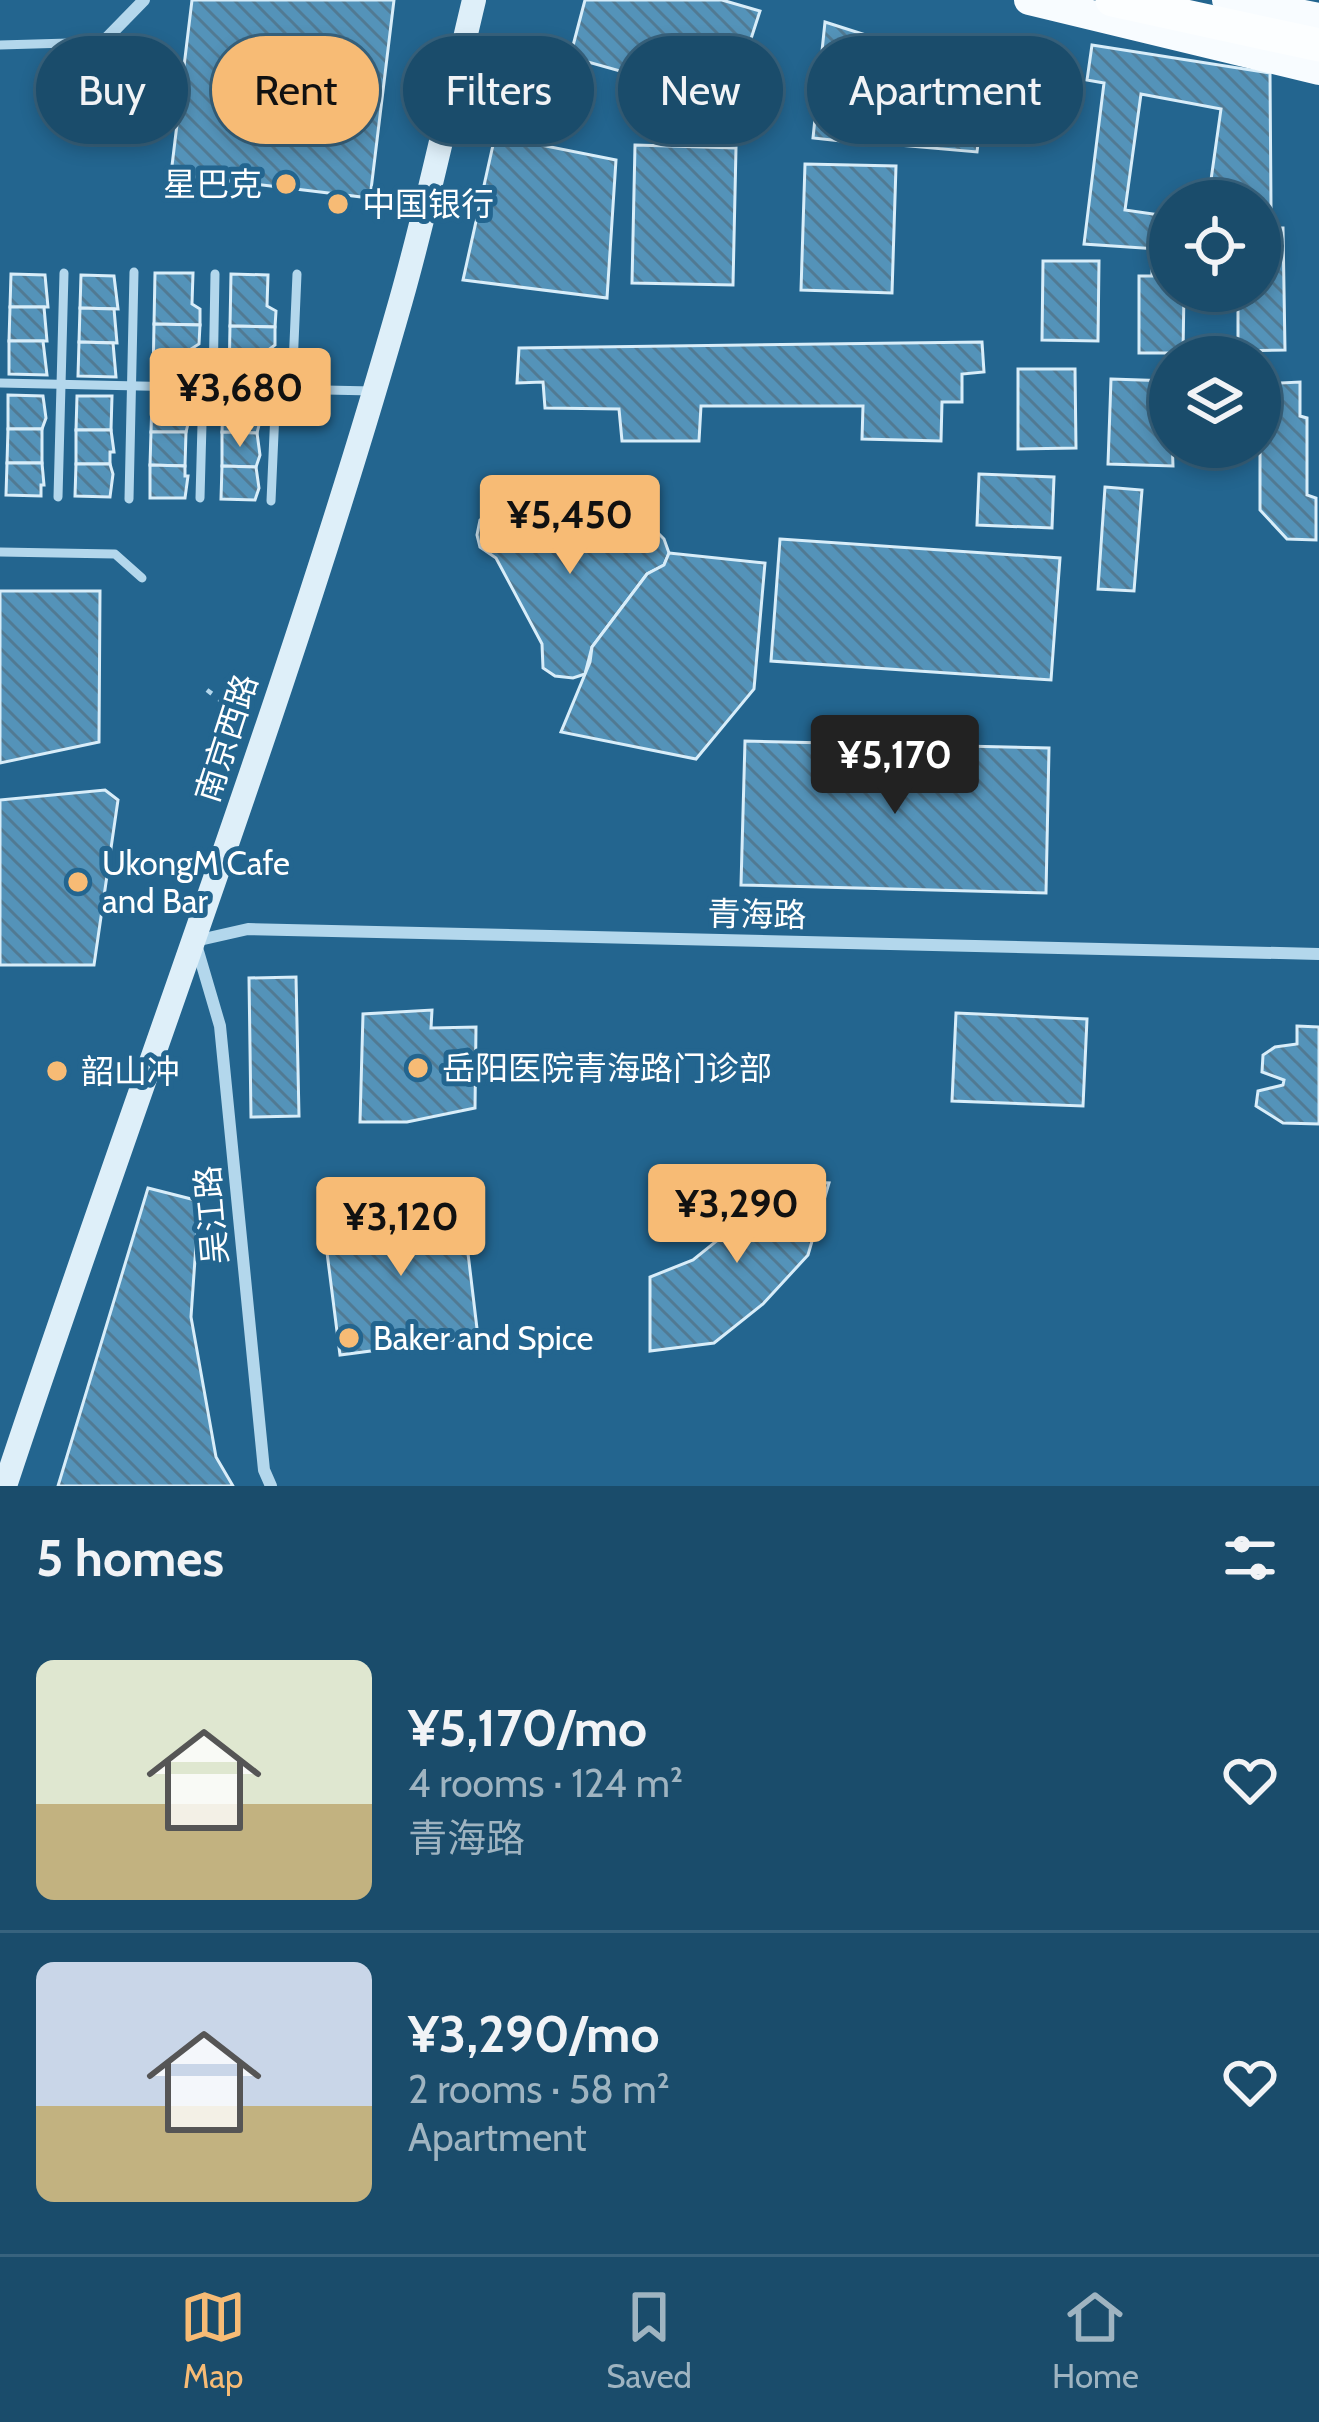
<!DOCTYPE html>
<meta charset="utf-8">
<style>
body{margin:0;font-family:Cabin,"Noto Sans SC",sans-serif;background:#275673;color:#f1f3f6;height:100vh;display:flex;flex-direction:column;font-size:45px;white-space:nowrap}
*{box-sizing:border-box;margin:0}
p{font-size:39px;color:#9fb4c1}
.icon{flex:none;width:66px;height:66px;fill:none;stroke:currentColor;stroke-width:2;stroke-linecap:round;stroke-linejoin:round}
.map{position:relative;height:1486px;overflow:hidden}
.drawer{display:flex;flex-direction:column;background:#1a4c6b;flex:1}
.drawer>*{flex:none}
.guide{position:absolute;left:36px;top:36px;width:1248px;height:108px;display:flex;gap:24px}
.controls{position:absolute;left:1149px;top:180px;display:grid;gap:24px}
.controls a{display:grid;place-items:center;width:132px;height:132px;border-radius:50%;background:#1a4c6b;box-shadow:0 6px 18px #0003,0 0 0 3px #38637e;font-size:60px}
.price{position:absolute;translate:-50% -102px;padding:0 27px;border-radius:12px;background:#f7bb75;color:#111;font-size:39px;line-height:78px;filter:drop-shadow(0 3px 6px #0008)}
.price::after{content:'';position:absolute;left:50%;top:72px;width:36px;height:27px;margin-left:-18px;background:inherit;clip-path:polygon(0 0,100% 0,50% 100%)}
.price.current{background:#222;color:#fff}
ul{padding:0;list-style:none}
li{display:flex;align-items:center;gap:36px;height:300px;padding:0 36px}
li+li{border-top:3px solid #38637e}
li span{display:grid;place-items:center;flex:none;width:336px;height:240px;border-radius:18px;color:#555}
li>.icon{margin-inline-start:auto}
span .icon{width:144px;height:144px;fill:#fffc;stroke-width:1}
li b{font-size:51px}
h2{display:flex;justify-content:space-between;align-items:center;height:144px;padding:0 36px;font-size:51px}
.tag{padding:0 42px;border-radius:54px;background:#1a4c6b;box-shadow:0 6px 18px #0003,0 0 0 3px #38637e;font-size:42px;line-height:108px}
.tag.current{background:#f7bb75;color:#111}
.tab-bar{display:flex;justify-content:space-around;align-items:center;height:168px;border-top:3px solid #38637e;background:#1a4c6b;font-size:33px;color:#9fb4c1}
.tab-bar a{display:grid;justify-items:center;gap:6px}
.tab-bar .current{color:#f7bb75}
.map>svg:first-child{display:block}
</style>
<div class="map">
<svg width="1319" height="1486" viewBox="0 0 1319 1486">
<defs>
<pattern id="building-back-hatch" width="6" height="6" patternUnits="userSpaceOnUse" patternTransform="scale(3)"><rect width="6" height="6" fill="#5493b9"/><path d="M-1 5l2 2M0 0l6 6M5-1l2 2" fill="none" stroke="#517a93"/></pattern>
</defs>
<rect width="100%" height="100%" fill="#23658f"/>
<g fill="url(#building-back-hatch)" stroke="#d8edf9" stroke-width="3">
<path d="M192,0H394L370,198L171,174Z"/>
<path d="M585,0H722L760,11L738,79L709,96L570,57Z"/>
<path d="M825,22L891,43L879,145L813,138Z"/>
<path d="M1092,45L1270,73L1271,207L1260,205V201H1208L1221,109L1141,94L1125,210L1160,215L1157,249L1084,244L1104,83L1087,80Z"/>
<path d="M904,58L988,64L977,152L897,145Z"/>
<path d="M495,136L616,160L607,298L463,280Z"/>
<path d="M635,145L736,148L733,285L632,283Z"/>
<path d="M805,164L896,166L892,293L801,290Z"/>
<path d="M1260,228H1283L1285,350L1238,351V291H1260Z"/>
<path d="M1152,260H1170V291H1184L1183,353H1139V276H1152Z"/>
<path d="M1043,261H1099L1098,341L1042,340Z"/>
<path d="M155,273H193L192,304L200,309V325L154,324Z"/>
<path d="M11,274L45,275L48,307H10Z"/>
<path d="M231,274L268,275L267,306L276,311L275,327L230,326Z"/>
<path d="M81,275L114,276L118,309L80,308Z"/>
<path d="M10,307H44L47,341H9Z"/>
<path d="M80,308L114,309L117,343L79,342Z"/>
<path d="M154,324L200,325L199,344L191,349V379L153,378Z"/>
<path d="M230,326L275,327V345L267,351L266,380H229Z"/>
<path d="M9,341H43L47,375L9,374Z"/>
<path d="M79,342L113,343L116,377L78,376Z"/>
<path d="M982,342L984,372L962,374V402H942L941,441L862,439L863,406H701L699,441H622L619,409L545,408L543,382L517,383L519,348Z"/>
<path d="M1018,369H1075L1076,448L1018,449Z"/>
<path d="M1111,379L1170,381L1173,466L1108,464Z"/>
<path d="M1300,382V416L1307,418V495L1316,498V540L1287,539L1260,510V384Z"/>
<path d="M8,395L43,396L46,418L42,429H8Z"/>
<path d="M77,396H112L111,430H76Z"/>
<path d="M152,398H187L189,420L186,432H151Z"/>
<path d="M223,399H258L260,421L257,433L222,432Z"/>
<path d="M8,429H42V463H7Z"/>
<path d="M76,430H111L114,452H110V464H76Z"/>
<path d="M151,432H186L185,466L150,465Z"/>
<path d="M222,432L257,433L260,455L256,467L222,466Z"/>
<path d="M7,463H42L44,485H41V496L6,495Z"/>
<path d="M76,464H110L113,474L110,497L75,496Z"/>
<path d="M150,465L185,466V476H188L185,498H150Z"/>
<path d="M222,466L256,467L259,488L255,500L221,499Z"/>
<path d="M979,474L1054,477L1052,528L977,525Z"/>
<path d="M1105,487L1142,490L1134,591L1098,589Z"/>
<path d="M502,502L525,517L626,528L646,521L664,539L669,553L664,565L647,574L592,647L585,674L573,678L555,676L543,668L542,644L496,558L480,547L477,535L480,520Z"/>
<path d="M780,539L1060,558L1051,680L771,661Z"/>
<path d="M669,553L765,563L754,689L696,759L561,732L590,662L592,647L647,574L664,565Z"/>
<path d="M0,591H100L99,742L0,763Z"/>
<path d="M745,741L1049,748L1046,893L741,885Z"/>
<path d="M105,790L118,800L94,965H0V800Z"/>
<path d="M296,977L299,1116L251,1117L249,978Z"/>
<path d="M432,1010L431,1028L476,1027L475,1108L407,1122H360L363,1014Z"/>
<path d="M956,1013L1087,1019L1083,1106L952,1101Z"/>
<path d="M1297,1026L1319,1027V1124L1283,1123L1256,1106L1258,1091L1283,1085L1284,1080L1262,1072L1263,1055L1275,1047L1297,1044Z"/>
<path d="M747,1179L829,1183L808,1255L763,1304L714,1343L650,1351V1277L693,1260L734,1227Z"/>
<path d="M148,1188L199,1201L191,1317L216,1457L233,1486H58Z"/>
<path d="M462,1203L478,1337L340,1355L323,1221Z"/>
</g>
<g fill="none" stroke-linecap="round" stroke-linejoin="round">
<path stroke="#b3d7ec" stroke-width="4.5" stroke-dasharray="6 9" stroke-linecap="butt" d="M207,690L220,700"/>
<g stroke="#b3d7ec" stroke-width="9">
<path d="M0,45L103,42"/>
<path d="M0,383L373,391"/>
<path d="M213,387L215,274"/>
<path d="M292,389L297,274"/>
<path d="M58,497L64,273"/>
<path d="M200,498L203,387"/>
<path d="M129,499L134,272"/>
<path d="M271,501L276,389"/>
<path d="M0,552L115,554L142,578"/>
</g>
<g stroke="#b3d7ec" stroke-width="12">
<path d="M103,42L144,0"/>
<path d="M271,1486L264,1470L220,1026L195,941L248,929L1319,954"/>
</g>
<path stroke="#deeff9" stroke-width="24" d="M5,1486C136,1090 287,701 401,300C429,201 450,100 474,0"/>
<g stroke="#f8fcff" stroke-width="30">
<path d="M1029,0L1319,70"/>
<path d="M1227,0L1319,18"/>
</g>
<path stroke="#fcfeff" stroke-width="33" d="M1112,0L1319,45"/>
</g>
<g fill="#f7bb75" stroke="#23658f" stroke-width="4.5">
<circle cx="286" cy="184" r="12"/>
<circle cx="338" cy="204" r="12"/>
<circle cx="78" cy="882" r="12"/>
<circle cx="418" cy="1068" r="12"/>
<circle cx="57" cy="1071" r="12"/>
<circle cx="349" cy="1338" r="12"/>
</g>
<g text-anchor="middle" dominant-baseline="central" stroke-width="10" stroke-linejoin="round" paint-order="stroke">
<g font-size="33" fill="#fff" stroke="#23658f" text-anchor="start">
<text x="262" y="184" text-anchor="end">星巴克</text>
<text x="362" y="204">中国银行</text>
<text x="102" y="863">UkongM Cafe<tspan x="102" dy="38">and Bar</tspan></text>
<text x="442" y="1068">岳阳医院青海路门诊部</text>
<text x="81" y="1071">韶山冲</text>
<text x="373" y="1338">Baker and Spice</text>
</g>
<g font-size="33" fill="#fff" stroke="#23658f">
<text transform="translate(226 738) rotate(-72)">南京西路</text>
<text transform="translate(757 914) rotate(1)">青海路</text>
<text transform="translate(211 1215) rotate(-95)">吴江路</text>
</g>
</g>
</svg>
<div class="controls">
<a><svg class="icon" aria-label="locate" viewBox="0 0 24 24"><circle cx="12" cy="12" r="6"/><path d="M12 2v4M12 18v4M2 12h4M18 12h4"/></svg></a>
<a><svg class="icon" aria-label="layers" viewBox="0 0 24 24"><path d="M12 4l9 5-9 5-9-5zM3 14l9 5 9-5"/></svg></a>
</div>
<b class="price" style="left:240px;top:450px">¥3,680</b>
<b class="price" style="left:570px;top:577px">¥5,450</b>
<b class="price current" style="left:895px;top:817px">¥5,170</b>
<b class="price" style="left:737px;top:1266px">¥3,290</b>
<b class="price" style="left:401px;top:1279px">¥3,120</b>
<div class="guide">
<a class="tag">Buy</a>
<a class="tag current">Rent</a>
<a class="tag">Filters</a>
<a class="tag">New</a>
<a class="tag">Apartment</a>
</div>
</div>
<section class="drawer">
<h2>5 homes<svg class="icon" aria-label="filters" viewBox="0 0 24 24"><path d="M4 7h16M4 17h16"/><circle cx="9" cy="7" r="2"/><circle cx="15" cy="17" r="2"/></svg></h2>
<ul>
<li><span style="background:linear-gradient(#dfe7d0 60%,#c2b280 0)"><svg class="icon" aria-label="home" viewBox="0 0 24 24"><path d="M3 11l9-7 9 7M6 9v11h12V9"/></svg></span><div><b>¥5,170/mo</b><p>4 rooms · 124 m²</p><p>青海路</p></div><svg class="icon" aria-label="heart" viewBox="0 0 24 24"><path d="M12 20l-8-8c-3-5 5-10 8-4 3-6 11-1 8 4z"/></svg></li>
<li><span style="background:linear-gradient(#c9d6e8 60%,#c2b280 0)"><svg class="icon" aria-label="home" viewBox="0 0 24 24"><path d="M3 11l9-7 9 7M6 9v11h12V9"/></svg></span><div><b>¥3,290/mo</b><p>2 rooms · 58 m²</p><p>Apartment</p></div><svg class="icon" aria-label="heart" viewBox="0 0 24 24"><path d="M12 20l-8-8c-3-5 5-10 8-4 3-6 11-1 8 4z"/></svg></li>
</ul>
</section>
<nav class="tab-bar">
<a class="current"><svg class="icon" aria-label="map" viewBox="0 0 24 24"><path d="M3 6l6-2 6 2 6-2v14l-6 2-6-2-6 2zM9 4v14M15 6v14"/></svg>Map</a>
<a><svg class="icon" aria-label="saved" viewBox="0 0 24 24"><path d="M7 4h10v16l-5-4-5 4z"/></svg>Saved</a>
<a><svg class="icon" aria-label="home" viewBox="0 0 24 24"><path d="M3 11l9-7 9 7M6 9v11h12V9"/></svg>Home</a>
</nav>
